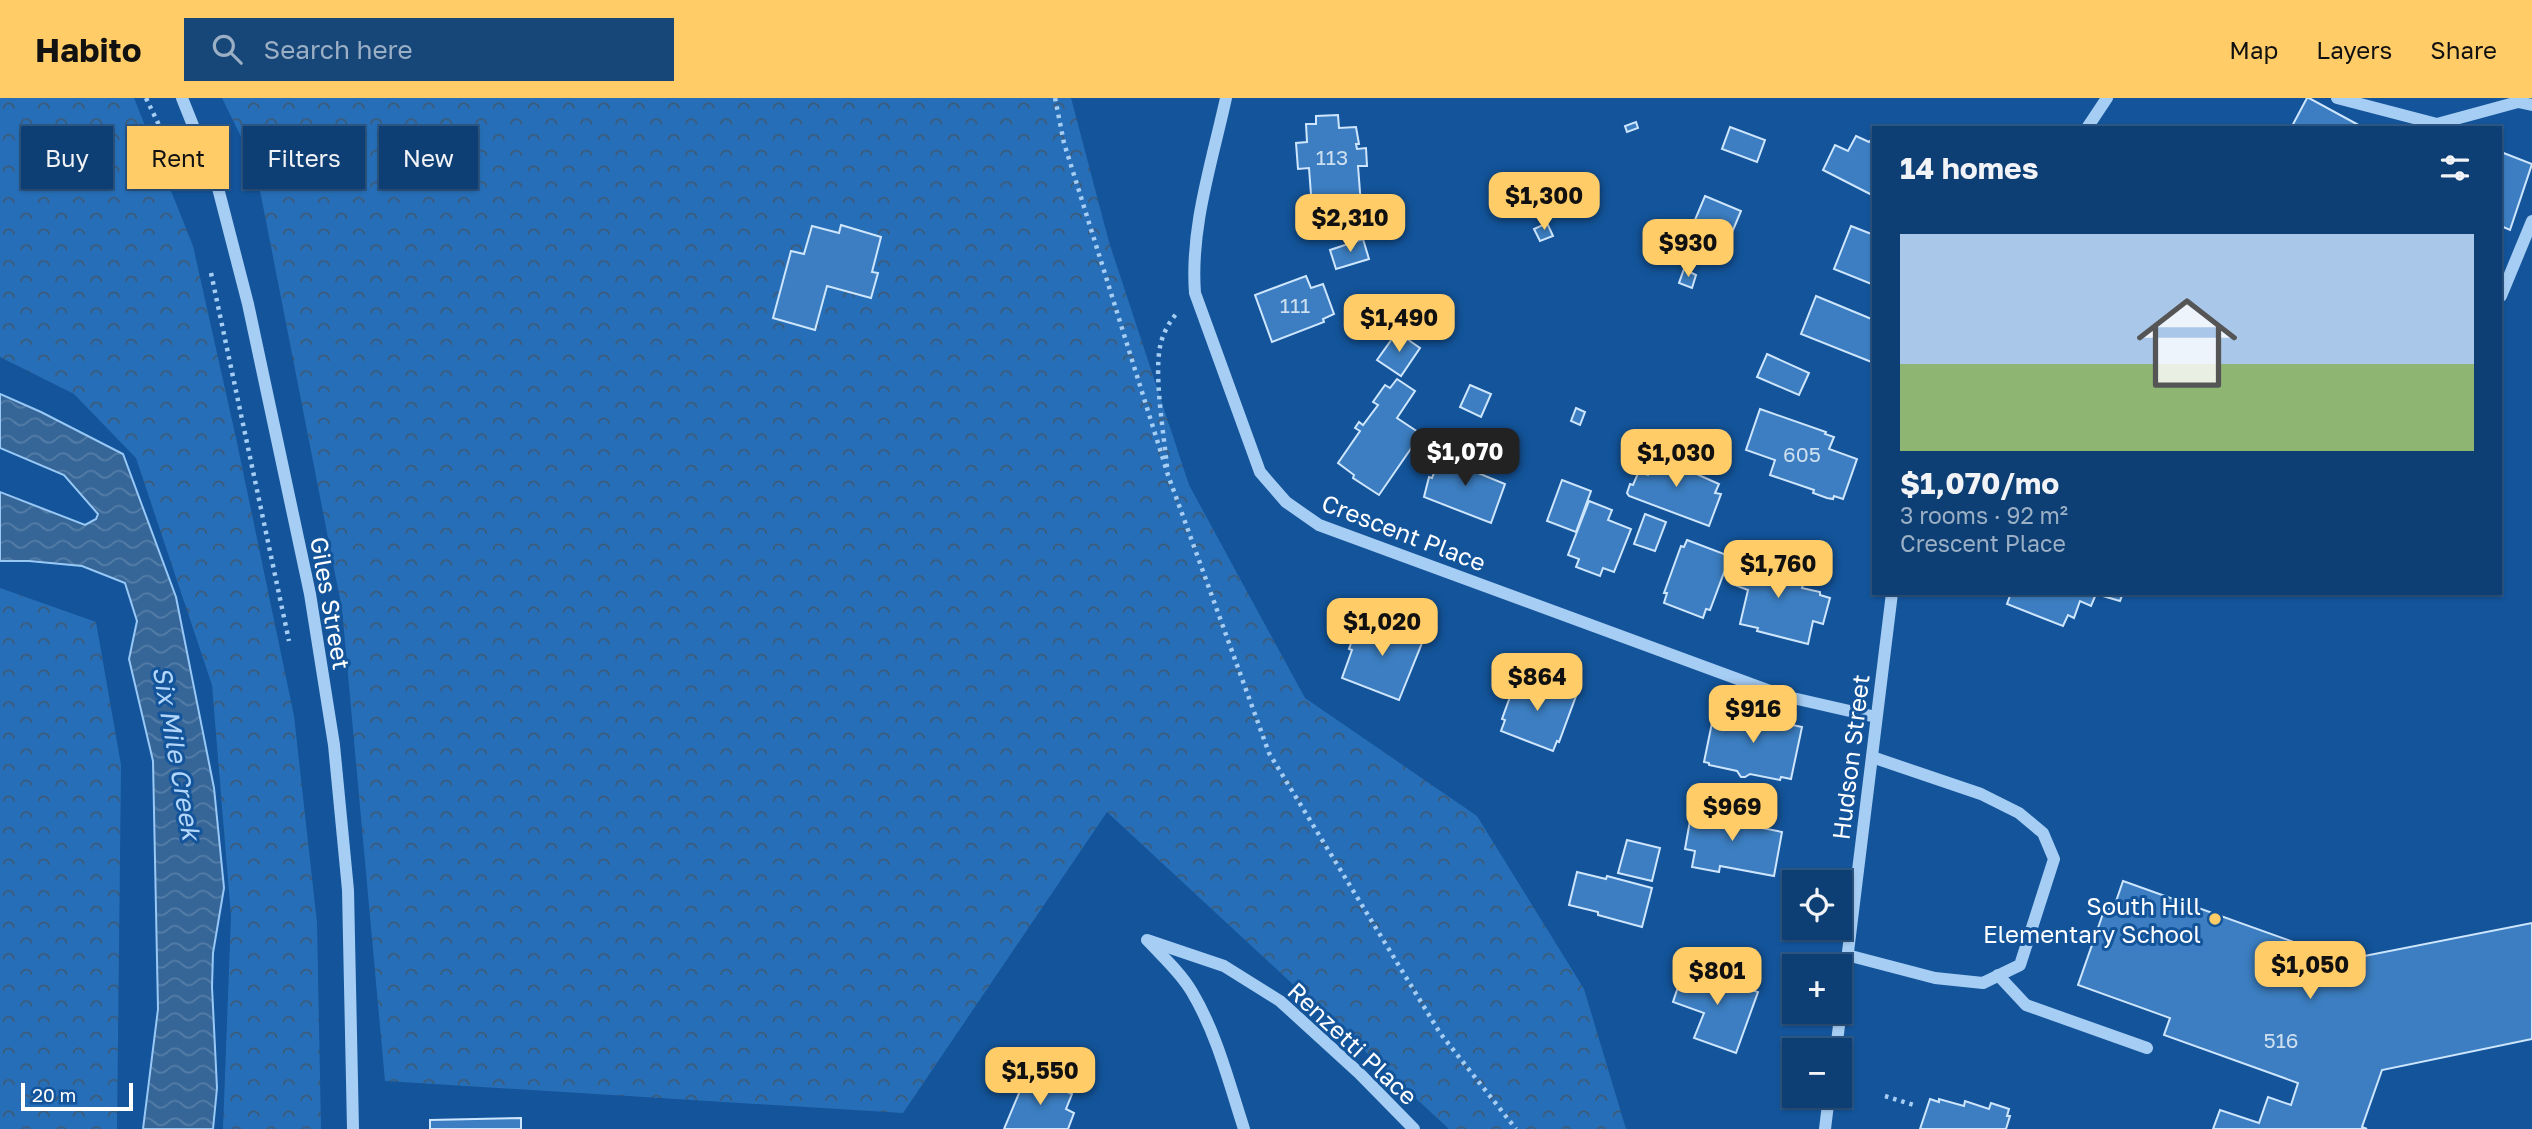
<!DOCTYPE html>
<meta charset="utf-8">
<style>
body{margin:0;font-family:"Golos Text",sans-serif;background:#174679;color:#f1f3f6;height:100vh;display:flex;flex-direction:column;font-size:26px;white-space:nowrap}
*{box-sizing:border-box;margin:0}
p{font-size:23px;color:#9bafc5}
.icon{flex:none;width:38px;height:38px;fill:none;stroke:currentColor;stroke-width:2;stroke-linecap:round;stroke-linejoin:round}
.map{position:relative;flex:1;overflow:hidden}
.panel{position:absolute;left:1872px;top:28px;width:630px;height:469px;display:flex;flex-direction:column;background:#0e3f74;border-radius:0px;box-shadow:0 2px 5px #0004,0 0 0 2px #2e5886}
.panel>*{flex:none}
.hud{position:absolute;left:21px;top:28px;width:665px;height:63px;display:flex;gap:14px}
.tools{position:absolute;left:1782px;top:772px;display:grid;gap:14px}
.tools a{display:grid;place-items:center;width:70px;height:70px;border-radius:0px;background:#0e3f74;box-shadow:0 2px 5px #0004,0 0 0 2px #2e5886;font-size:35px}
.scale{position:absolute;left:21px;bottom:18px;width:112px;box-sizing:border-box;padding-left:7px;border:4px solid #fff;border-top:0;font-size:19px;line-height:24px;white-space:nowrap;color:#fff;-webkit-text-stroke:5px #13549a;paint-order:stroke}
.price{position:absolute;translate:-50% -60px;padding:0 16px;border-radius:14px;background:#ffcc68;color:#111;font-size:23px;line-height:46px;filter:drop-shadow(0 2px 4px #0008)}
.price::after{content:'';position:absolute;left:50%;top:42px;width:21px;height:16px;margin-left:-10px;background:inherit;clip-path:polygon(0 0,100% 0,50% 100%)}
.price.selected{background:#222;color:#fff}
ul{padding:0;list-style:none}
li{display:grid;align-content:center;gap:14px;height:371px;padding:0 28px}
li span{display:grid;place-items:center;height:217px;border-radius:0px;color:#555}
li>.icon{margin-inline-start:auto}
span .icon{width:126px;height:126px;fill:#fffc;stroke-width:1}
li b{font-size:30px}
h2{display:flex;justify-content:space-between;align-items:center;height:84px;padding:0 28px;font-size:30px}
.chip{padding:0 24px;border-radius:0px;background:#0e3f74;box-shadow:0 2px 5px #0004,0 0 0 2px #2e5886;font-size:24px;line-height:63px}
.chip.selected{background:#ffcc68;color:#111}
header{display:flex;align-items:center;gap:42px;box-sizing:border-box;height:98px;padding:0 35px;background:#ffcc68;color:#111}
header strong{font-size:33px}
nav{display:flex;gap:38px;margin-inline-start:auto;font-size:24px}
.search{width:490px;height:63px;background:#174679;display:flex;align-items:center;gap:18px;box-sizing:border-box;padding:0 24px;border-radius:0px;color:#9bafc5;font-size:26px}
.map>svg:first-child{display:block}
</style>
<header>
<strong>Habito</strong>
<div class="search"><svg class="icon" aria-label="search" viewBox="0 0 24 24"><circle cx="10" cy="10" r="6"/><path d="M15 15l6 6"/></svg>Search here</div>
<nav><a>Map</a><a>Layers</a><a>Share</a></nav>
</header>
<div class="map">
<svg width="2532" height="1031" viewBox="0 0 2532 1031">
<defs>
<pattern id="forest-crowns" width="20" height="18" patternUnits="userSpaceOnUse" patternTransform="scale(1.75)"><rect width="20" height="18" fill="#266fb8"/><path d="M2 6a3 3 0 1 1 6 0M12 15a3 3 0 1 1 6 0" fill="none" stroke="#3d5a77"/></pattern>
<pattern id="water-waves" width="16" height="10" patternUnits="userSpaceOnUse" patternTransform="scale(1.75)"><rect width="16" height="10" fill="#366698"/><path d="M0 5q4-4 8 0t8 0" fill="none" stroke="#547da7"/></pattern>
</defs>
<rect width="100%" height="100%" fill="#13549a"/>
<g fill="url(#forest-crowns)">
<path d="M0,0H134L193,148L236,340L294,618L317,825L321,1031H223L231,818L212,587L136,360L74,296L0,259Z"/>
<path d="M222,0H1071L1109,144L1189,387L1305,600L1477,718L1584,891L1626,1031H1449L1107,714L903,1015L385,983L342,511L255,67Z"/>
<path d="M0,490L96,524L121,667L117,1031H0Z"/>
</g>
<path fill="url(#water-waves)" stroke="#98c8f6" stroke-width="2" d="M0,296L41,314L123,356L176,499L214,690L224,790L213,855L212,889L217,990L213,1031H143L158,911L153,663L129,561L137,523L125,485L82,468L29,463H0V394L85,427L96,421L98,416L64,377L0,350Z"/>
<g fill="#3c7ec1" stroke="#cee6fd" stroke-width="2">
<path d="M2307,0H2309L2364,30H2291Z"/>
<path d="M1338,17L1339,30L1356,29L1359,46H1356L1357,51L1366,50L1367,68H1358L1361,107L1312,110L1309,70L1298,71L1296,45L1307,44L1306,26H1316V18Z"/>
<path d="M1636,24L1638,30L1627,34L1625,28Z"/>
<path d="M1730,29L1765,42L1757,64L1722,51Z"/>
<path d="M1856,38L1869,44L1874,39V98L1823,72L1835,47L1848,53Z"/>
<path d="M2501,54L2532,66L2510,132L2501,128Z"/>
<path d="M1705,98L1741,113L1728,144L1692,129Z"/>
<path d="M1547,125L1553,138L1540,143L1534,131Z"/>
<path d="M841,127L881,139L872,174L878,175L871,200L827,188L815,232L773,220L791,153L804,156L812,128L839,135Z"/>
<path d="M1851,128L1874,137V187L1834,171Z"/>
<path d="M1363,141L1369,161L1336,171L1330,152Z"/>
<path d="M1684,171L1696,177L1692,190L1679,185Z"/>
<path d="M1306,178L1311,190L1323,186L1334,216L1323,221L1324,224L1272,244L1255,197Z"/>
<path d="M1816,198L1874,222V265L1801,236Z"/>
<path d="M1397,234L1420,250L1401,278L1377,262Z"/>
<path d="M1767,256L1809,275L1799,297L1757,279Z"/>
<path d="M1397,281L1415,293L1397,320L1421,336L1379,397L1353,380L1354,377L1338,365L1360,333L1355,330L1359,324L1363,327L1378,307L1373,304L1385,287L1390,290Z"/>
<path d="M1470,287L1491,296L1481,319L1460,309Z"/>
<path d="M1576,310L1585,314L1580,327L1571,323Z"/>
<path d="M1760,311L1826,334L1825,336L1834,339L1829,351L1857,361L1843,401L1834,398L1833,401L1827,400L1813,395L1814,392L1770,377L1775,362L1746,352Z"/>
<path d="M1658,349L1687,361L1683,370L1719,386L1715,395L1721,396L1709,428L1629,398L1627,395L1630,386L1633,387L1639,373L1648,377Z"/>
<path d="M1456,354L1477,362L1473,373L1505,386L1491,425L1424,399L1429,379L1432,380L1439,362L1445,365L1446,360L1452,362Z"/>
<path d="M1562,382L1591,393L1576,434L1547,423Z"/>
<path d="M1589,403L1612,412L1608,422L1631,431L1614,474L1603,470L1600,478L1576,469L1579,461L1568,457Z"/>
<path d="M1645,416L1666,424L1655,453L1634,446Z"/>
<path d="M1687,442L1732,459L1727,473L1725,472L1710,512L1706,511L1703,520L1664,505L1667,495H1664L1681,448L1684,449Z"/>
<path d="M1747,446L1763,452L1761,457H1764L1755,482L1771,487L1775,477L1781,478L1783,470L1806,476L1802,490L1820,494V497L1830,500L1823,526L1813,523L1808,546L1757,533L1758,530L1740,526L1748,492L1732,486L1734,481L1732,480L1743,450L1745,451Z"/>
<path d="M2011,495H2123L2120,503L2096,496L2091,508L2080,503L2074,520L2068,517L2063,528L2007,506Z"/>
<path d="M1365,518L1424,540L1399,602L1342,580L1352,552L1349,551L1353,540L1356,541Z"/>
<path d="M1518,577L1576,598L1559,644L1557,643L1553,653L1501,633L1505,622L1502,621Z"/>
<path d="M1721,612L1772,623L1776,620L1785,621L1788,626L1802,629L1791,681L1781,679L1780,682L1750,676L1745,679H1741L1737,673L1709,667V665L1704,664L1714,615L1720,617Z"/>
<path d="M1702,710L1750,720V722L1758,723L1757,729L1782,734L1774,778L1720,768L1719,774L1692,769L1695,753L1685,751L1691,717L1701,719Z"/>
<path d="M1627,742L1660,750L1652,783L1618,775Z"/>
<path d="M1577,774L1606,781L1607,778L1652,790L1642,829L1598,817V814L1569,807Z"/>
<path d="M2123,783L2344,862L2532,825V941L2382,972L2362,1029L2367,1031H2213L2220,1012L2259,1025L2268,999L2291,1007L2298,985L2164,937L2170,920L2078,887L2105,810L2113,812Z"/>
<path d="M1685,868L1758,894L1736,955L1694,940L1704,915L1673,904Z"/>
<path d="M1027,976L1072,996L1066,1011L1074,1015L1068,1031H1004Z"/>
<path d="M1930,1001L1939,1004V1001L1964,1008L1965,1003L1989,1011L1991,1005L2009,1011L2007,1018H2010L2006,1031H1920Z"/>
<path d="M521,1020V1031H430V1022Z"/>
</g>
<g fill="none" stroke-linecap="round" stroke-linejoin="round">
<g stroke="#a6cdf3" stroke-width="4.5" stroke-dasharray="3.5 5" stroke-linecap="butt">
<path d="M146,0L181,73"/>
<path d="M1055,0L1064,45L1168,377L1269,655L1440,935L1516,1031"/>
<path d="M211,175L289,543"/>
<path d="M1167,369C1164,337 1154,279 1160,249C1162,237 1169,224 1177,215"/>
<path d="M1885,998L1917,1008"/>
</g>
<g stroke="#a6cdf3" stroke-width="12">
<path d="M182,0L218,90L248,206L310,496L334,647L348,792L353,1031"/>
<path d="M1226,0C1212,64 1190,130 1195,195L1260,374L1286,404L1319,427L1784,598L1876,619"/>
<path d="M2337,0L2437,26L2435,30"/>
<path d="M2437,26L2518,4L2532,7"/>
<path d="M2087,30L2107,0"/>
<path d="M2501,198L2532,123"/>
<path d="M1147,842L1224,868L1280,903L1359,975L1414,1031"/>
<path d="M1149,844C1164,860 1181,875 1192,894C1217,936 1229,985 1244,1031"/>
<path d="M1847,857L1935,880L1983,885L2020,867L2054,761L2043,735L2019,715L1981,696L1872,659"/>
<path d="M1998,877L2026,907L2147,950"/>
<path d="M1836,952L1892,495"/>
<path d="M1825,1031L1829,998"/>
</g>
</g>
<circle fill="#ffcc68" stroke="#13549a" stroke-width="2.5" cx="2215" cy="821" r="7"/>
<g text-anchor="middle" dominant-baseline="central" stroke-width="6" stroke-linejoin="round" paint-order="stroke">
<g font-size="21" fill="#cedff0">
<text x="1332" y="59">113</text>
<text x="1295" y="207">111</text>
<text x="1802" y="356">605</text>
<text x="2281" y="942">516</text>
</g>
<g font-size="24" fill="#fff" stroke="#13549a">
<text transform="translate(1404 434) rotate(21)">Crescent Place</text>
<text transform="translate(331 505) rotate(80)">Giles Street</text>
<text transform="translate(1850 659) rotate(-83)">Hudson Street</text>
<text transform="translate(1353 945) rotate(43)">Renzetti Place</text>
</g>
<g font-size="24" fill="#fff" stroke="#13549a" text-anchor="end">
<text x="2201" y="807">South Hill<tspan x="2201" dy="28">Elementary School</tspan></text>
</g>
<g font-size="26" font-style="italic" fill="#b2d6fa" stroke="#13549a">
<text transform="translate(177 655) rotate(80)">Six Mile Creek</text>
</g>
</g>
</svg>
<div class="tools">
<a><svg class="icon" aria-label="locate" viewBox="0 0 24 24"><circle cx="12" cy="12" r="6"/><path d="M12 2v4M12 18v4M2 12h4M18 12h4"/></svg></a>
<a>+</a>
<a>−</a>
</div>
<div class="scale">20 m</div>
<b class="price" style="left:1544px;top:134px">$1,300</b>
<b class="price" style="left:1350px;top:156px">$2,310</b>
<b class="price" style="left:1688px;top:181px">$930</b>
<b class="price" style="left:1399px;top:256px">$1,490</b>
<b class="price selected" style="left:1465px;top:390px">$1,070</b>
<b class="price" style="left:1676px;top:391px">$1,030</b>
<b class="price" style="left:1778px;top:502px">$1,760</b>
<b class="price" style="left:1382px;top:560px">$1,020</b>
<b class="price" style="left:1537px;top:615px">$864</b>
<b class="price" style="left:1753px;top:647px">$916</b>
<b class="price" style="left:1732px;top:745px">$969</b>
<b class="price" style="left:2310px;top:903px">$1,050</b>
<b class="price" style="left:1717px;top:909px">$801</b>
<b class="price" style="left:1040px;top:1009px">$1,550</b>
<div class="hud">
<a class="chip">Buy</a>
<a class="chip selected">Rent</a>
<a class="chip">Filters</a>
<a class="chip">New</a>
</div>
<section class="panel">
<h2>14 homes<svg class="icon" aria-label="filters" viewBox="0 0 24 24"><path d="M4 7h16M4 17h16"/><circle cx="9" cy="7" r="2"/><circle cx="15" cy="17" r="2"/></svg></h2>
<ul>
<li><span style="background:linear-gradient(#a9c7e8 60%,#8fb573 0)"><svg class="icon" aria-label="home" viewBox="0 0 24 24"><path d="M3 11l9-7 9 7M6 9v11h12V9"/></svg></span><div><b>$1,070/mo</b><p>3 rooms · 92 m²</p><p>Crescent Place</p></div></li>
</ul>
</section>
</div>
